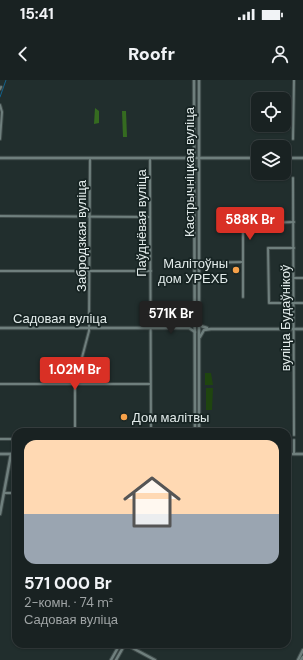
<!DOCTYPE html>
<html lang="ru">
<meta charset="utf-8">
<style>
body{margin:0;font-family:"DM Sans",sans-serif;background:#262f2f;color:#f1f3f6;height:100vh;display:flex;flex-direction:column;font-size:15px;white-space:nowrap}
*{box-sizing:border-box;margin:0}
p{font-size:13px;color:#9fa4a5}
.icon{flex:none;width:22px;height:22px;fill:none;stroke:currentColor;stroke-width:2;stroke-linecap:round;stroke-linejoin:round}
.map{position:relative;flex:1;overflow:hidden}
.details{position:absolute;left:12px;top:348px;width:279px;height:220px;display:flex;flex-direction:column;background:#192222;border-radius:12px;box-shadow:0 1px 3px #0004,0 0 0 1px #373f40}
.details>*{flex:none}
.fabs{position:absolute;left:251px;top:12px;display:grid;gap:8px}
.fabs a{display:grid;place-items:center;width:40px;height:40px;border-radius:8px;background:#192222;box-shadow:0 1px 3px #0004,0 0 0 1px #373f40;font-size:20px}
.price{position:absolute;translate:-50% -34px;padding:0 9px;border-radius:4px;background:#d93025;color:#fff;font-size:13px;line-height:26px;filter:drop-shadow(0 1px 2px #0008)}
.price::after{content:'';position:absolute;left:50%;top:24px;width:12px;height:9px;margin-left:-6px;background:inherit;clip-path:polygon(0 0,100% 0,50% 100%)}
.price.current{background:#222;color:#fff}
ul{padding:0;list-style:none}
li{display:grid;align-content:center;gap:8px;height:212px;padding:0 12px}
li span{display:grid;place-items:center;height:124px;border-radius:12px;color:#555}
li>.icon{margin-inline-start:auto}
span .icon{width:72px;height:72px;fill:#fffc;stroke-width:1}
li b{font-size:17px}
.status{display:flex;justify-content:space-between;align-items:center;height:28px;padding:0 20px;background:#192222;direction:ltr}
.status svg{height:11px;fill:currentColor}
header{display:flex;justify-content:space-between;align-items:center;height:52px;padding:0 12px;background:#192222;font-size:18px;font-weight:800}
.map>svg:first-child{display:block}
</style>
<div class="status"><b>15:41</b><svg viewBox="0 0 49 12"><path d="M0 12V9h3v3zM5 12V6h3v6zM10 12V3h3v9zM15 12V0h3v12zM26 1h20v11H26zM47 4h2v5h-2z"/></svg></div>
<header><svg class="icon" aria-label="back" viewBox="0 0 24 24"><path d="M15 5l-7 7 7 7"/></svg>Roofr<svg class="icon" aria-label="person" viewBox="0 0 24 24"><circle cx="12" cy="8" r="4"/><path d="M4 21q1-7 8-7t8 7"/></svg></header>
<div class="map">
<svg width="303" height="580" viewBox="0 0 303 580">
<rect width="100%" height="100%" fill="#212e2d"/>
<g fill="#1f450f">
<path d="M205,293H211L213,305H205Z"/>
<path d="M206,308H213L212,330H206Z"/>
</g>
<g fill="#356b20">
<path d="M95,28L99,31V43L94,44Z"/>
<path d="M122,31H126L127,57H123Z"/>
</g>
<g fill="none" stroke-linecap="round" stroke-linejoin="round">
<path stroke="#13628b" stroke-width="1" d="M0,17L6,0"/>
<g stroke="#3d4948" stroke-width="4">
<g id="street">
<path d="M0,9L1,7"/>
<path d="M0,25L2,32L0,59"/>
<path d="M293,59L294,0"/>
<path d="M150,78L151,352"/>
<path d="M293,98L294,355"/>
<path d="M0,136L150,137"/>
<path d="M294,168H268L269,223H303"/>
<path d="M199,183L243,182"/>
<path d="M0,191H151"/>
<path d="M294,198H303"/>
<path d="M243,217V144L294,142"/>
<path d="M0,304H150"/>
<path d="M75,352V304L89,251L90,78"/>
<path d="M0,359H16"/>
<path d="M294,374V360"/>
<path d="M4,413H16"/>
</g>
</g>
<g stroke="#3d4948" stroke-width="4.5">
<g id="secondary">
<path d="M194,0L195,352"/>
<path d="M199,0V352"/>
<path d="M0,78H258"/>
<path d="M284,78H303"/>
<path d="M199,242L201,246L207,248"/>
<path d="M0,248H189L195,252"/>
<path d="M200,257L204,250L211,249H303"/>
<path d="M0,374H16"/>
<path d="M287,374H303"/>
<path d="M0,434L11,374"/>
<path d="M111,580L120,564"/>
<path d="M116,580L125,564L155,580"/>
<path d="M298,580L303,570"/>
<path d="M301,580L303,577"/>
</g>
</g>
<use href="#street" stroke="#6f7f7d" stroke-width="2"/>
<use href="#secondary" stroke="#6f7f7d" stroke-width="2.5"/>
</g>
<g fill="#f7a149" stroke="#172423" stroke-width="1.5">
<circle cx="236" cy="190" r="4"/>
<circle cx="124" cy="337" r="4"/>
</g>
<g text-anchor="middle" dominant-baseline="central" stroke-width="3.5" stroke-linejoin="round" paint-order="stroke">
<g font-size="13" fill="#e2ebea" stroke="#172423">
<text transform="translate(189 92) rotate(-90)">Кастрычніцкая вуліца</text>
<text transform="translate(141 143) rotate(-90)">Паўднёвая вуліца</text>
<text transform="translate(81 156) rotate(-90)">Забродзкая вуліца</text>
<text x="60" y="238">Садовая вуліца</text>
<text transform="translate(285 238) rotate(-90)">вуліца Будаўнікоў</text>
</g>
<g font-size="13" fill="#e2ebea" stroke="#172423" text-anchor="end">
<text x="228" y="183">Малітоўны<tspan x="228" dy="15">дом УРЕХБ</tspan></text>
<text x="132" y="337" text-anchor="start">Дом малітвы</text>
</g>
</g>
</svg>
<div class="fabs">
<a><svg class="icon" aria-label="locate" viewBox="0 0 24 24"><circle cx="12" cy="12" r="6"/><path d="M12 2v4M12 18v4M2 12h4M18 12h4"/></svg></a>
<a><svg class="icon" aria-label="layers" viewBox="0 0 24 24"><path d="M12 4l9 5-9 5-9-5zM3 14l9 5 9-5"/></svg></a>
</div>
<b class="price" style="left:250px;top:161px">588K Br</b>
<b class="price current" style="left:171px;top:255px">571K Br</b>
<b class="price" style="left:75px;top:311px">1.02M Br</b>
<section class="details">
<ul>
<li><span style="background:linear-gradient(#ffd9b3 60%,#9aa5b1 0)"><svg class="icon" aria-label="home" viewBox="0 0 24 24"><path d="M3 11l9-7 9 7M6 9v11h12V9"/></svg></span><div><b>571 000 Br</b><p>2-комн. · 74 m²</p><p>Садовая вуліца</p></div></li>
</ul>
</section>
</div>
